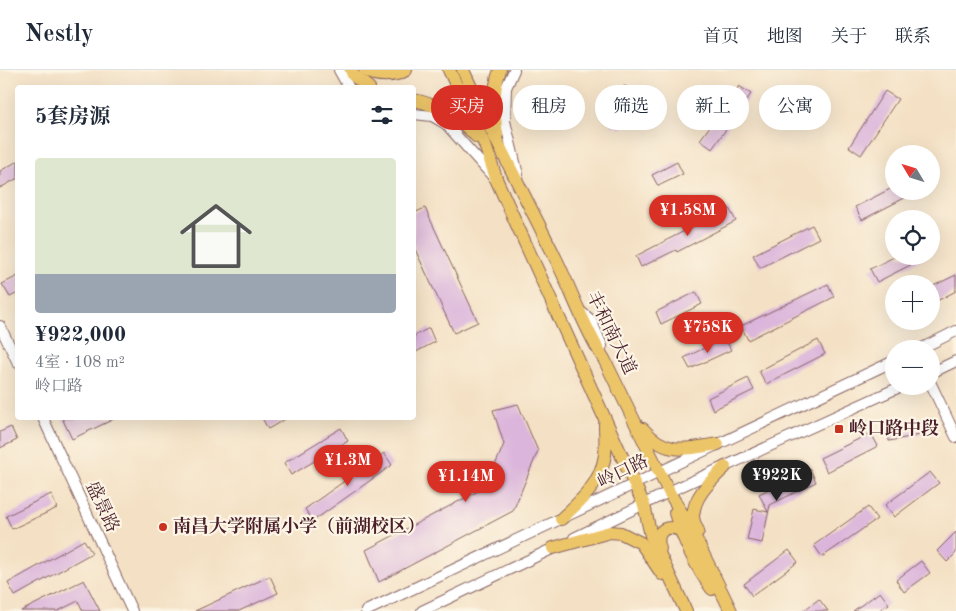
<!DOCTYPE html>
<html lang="zh">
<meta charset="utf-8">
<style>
body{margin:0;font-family:"Old Standard TT","Noto Serif SC",serif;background:#f2f2f3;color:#1f2937;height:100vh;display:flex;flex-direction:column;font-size:19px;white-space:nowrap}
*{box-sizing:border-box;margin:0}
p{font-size:16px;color:#747a83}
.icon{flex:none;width:28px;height:28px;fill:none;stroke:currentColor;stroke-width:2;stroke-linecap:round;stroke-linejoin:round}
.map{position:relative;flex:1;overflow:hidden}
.details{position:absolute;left:15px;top:15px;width:401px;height:335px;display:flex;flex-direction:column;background:#fff;border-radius:5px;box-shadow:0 5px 20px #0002}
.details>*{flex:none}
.banner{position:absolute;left:431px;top:15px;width:449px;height:45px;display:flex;gap:10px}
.needle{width:32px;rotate:308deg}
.controls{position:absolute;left:885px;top:75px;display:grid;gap:10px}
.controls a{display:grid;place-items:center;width:55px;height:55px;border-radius:50%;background:#fff;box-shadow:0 5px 20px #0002;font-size:25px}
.price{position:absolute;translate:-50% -42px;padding:0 11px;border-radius:18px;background:#d93025;color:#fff;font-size:16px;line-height:32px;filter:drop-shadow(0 1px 2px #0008)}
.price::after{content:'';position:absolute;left:50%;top:30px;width:15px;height:11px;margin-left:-8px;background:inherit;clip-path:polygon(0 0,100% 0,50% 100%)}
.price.active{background:#222;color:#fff}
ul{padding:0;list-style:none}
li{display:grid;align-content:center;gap:10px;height:265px;padding:0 20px}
li span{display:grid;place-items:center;height:155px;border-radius:5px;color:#555}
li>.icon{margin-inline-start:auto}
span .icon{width:90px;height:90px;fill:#fffc;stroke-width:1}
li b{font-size:21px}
h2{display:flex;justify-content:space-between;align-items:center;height:60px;padding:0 20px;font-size:21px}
.chip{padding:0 18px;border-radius:22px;background:#fff;box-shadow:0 5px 20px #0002;font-size:18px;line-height:45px}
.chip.active{background:#d93025;color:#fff}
header{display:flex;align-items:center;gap:30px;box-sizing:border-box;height:70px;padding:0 25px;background:#fff;border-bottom:1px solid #e0e1e3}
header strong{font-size:24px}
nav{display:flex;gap:28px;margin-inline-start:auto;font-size:18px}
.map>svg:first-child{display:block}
</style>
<header>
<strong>Nestly</strong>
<nav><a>首页</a><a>地图</a><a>关于</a><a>联系</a></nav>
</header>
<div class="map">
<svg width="956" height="541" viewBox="0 0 956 541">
<rect width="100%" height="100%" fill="#fcf5e5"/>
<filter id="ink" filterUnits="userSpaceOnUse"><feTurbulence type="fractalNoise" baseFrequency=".02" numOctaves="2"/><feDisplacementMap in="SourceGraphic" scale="10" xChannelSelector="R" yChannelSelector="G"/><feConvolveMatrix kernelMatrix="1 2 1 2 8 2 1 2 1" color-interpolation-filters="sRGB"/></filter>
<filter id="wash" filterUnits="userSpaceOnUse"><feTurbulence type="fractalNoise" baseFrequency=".0096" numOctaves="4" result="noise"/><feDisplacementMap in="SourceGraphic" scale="20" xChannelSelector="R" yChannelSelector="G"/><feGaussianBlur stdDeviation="1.12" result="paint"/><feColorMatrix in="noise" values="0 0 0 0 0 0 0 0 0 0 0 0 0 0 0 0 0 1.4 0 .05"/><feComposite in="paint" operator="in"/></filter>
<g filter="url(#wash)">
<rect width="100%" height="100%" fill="#f4e1c5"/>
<g id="blocks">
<g fill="#dbb5db">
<path d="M624,16L636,20L622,59L610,55Z"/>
<path d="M739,16L751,24L712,79L700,70Z"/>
<path d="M885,21L898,29L861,85L849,77Z"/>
<path d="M18,91V108L0,118V101Z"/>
<path d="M677,92L683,104L658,116L652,105Z"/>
<path d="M894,117V121H918L862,150L855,137Z"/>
<path d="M425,138L478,252L454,263L414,177V143Z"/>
<path d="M729,138L736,151L677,182L676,180L641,197L636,186Z"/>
<path d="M812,155L819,168L760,198L753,185Z"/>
<path d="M896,186H928L877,212L870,199Z"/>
<path d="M956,205V221L931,234V217Z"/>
<path d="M18,206V223L10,227L2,214Z"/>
<path d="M828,214L834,227L748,270L741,256Z"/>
<path d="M696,222L702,234L661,254L656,242Z"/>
<path d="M429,258L435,272L414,283V266Z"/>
<path d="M725,268L731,280L690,299L684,288Z"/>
<path d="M818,270L825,284L766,314L759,301Z"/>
<path d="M748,308L754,320L713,340L708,328Z"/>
<path d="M518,334L538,381L513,441L379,512L366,480L486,417L504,374L493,340Z"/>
<path d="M62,348H116L72,369Z"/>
<path d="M262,348H287L268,359Z"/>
<path d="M918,351L920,365L889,371L887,356Z"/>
<path d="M11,357L17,370L0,378V362Z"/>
<path d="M341,358L348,371L291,405L284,393Z"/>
<path d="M871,363L878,376L827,402L820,388Z"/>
<path d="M384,383L392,395L313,451L305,439Z"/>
<path d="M810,399L816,412L770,435L762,473L747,470L754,439L768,442L759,424Z"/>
<path d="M930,402L939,413L894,447L885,435Z"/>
<path d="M51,424L57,438L12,459L6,446Z"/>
<path d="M868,437L877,449L822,487L814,475Z"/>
<path d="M956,462V483L947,492L937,481Z"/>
<path d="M84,470L92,483L15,526L8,513Z"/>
<path d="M789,480L798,492L752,526L744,514Z"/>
<path d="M921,491L930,503L904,522L896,510Z"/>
<path d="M270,506L278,523L239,541H195Z"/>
<path d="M84,510L100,541H83L78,531L58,541H21Z"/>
<path d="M880,522L889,534L878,541H853Z"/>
<path d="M819,529L828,541H803Z"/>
</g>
</g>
</g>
<g filter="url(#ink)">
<use href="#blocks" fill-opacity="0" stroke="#866361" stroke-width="1"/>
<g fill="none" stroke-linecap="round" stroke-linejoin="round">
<g stroke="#866361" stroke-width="12">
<g id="minor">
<path d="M339,0L349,18"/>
<path d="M514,0L506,18L505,51L518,105"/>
<path d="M414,44L432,46L446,54L496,110"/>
<path d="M580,241L591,250L602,276"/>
<path d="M0,256L18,293"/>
<path d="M920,279L956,261"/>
<path d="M931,303L956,291"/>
<path d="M931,314L956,367"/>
<path d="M43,348L132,541"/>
<path d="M574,468L675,419L902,316"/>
<path d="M366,541L894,291"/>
<path d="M422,541L558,476"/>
</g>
</g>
<g stroke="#866361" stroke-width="14">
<g id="major">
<path d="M351,0L353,5L369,18"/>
<path d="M365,0C376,7 395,7 406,0"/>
<path d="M449,0L485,75L497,111L644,435L651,466L686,541"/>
<path d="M463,0C492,64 525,126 556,189C572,222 584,258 604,289L669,422L690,457L731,541"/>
<path d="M414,30C440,35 459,48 477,67"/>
<path d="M497,65C494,43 492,21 500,0"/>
<path d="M643,359C666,386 686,379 718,374"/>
<path d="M675,443C683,469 696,497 712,519"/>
<path d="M561,449C581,431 601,413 605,385C606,375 605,364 605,354"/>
<path d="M698,461C696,457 693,451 693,446C694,425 712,410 725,397"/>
<path d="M553,478L610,462L621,463L641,473L662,504"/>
<path d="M660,479C653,458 670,453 685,463"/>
</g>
</g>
<use href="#minor" stroke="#fff" stroke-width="10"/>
<use href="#major" stroke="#edc569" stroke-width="12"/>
</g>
</g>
<g fill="#c8321e" stroke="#fcf5e5" stroke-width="2">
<rect x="834" y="354" width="10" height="10" rx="2.5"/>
<circle cx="163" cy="457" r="5"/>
</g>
<g text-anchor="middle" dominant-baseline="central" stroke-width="4.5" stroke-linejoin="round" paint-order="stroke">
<g font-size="18" fill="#4a1f2b" stroke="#fcf5e5">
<text transform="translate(611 263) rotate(64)">丰和南大道</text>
<text transform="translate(623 402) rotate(-26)">岭口路</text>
<text transform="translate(102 437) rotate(65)">盛景路</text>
</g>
<g font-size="18" font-weight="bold" fill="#4a1f2b" stroke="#fcf5e5" text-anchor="start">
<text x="849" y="359">岭口路中段</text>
<text x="173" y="457">南昌大学附属小学（前湖校区）</text>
</g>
</g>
</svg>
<div class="controls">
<a><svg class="needle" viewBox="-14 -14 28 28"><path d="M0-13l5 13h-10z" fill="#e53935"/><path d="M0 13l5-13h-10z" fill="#747a83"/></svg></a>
<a><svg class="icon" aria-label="locate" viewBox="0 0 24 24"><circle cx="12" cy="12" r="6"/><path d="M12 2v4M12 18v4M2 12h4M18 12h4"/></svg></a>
<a>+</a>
<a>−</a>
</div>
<b class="price" style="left:688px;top:167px">¥1.58M</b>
<b class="price" style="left:708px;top:284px">¥758K</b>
<b class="price" style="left:348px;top:417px">¥1.3M</b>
<b class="price active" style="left:777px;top:432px">¥922K</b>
<b class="price" style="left:466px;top:433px">¥1.14M</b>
<div class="banner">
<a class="chip active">买房</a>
<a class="chip">租房</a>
<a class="chip">筛选</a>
<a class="chip">新上</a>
<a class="chip">公寓</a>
</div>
<section class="details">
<h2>5套房源<svg class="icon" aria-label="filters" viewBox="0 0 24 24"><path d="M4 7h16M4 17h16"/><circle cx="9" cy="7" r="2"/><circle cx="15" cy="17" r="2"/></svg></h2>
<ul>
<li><span style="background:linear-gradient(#dfe7d0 75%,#9aa5b1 0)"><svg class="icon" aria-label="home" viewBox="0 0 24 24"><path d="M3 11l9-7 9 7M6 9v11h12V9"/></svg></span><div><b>¥922,000</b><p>4室 · 108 m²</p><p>岭口路</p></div></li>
</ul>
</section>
</div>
